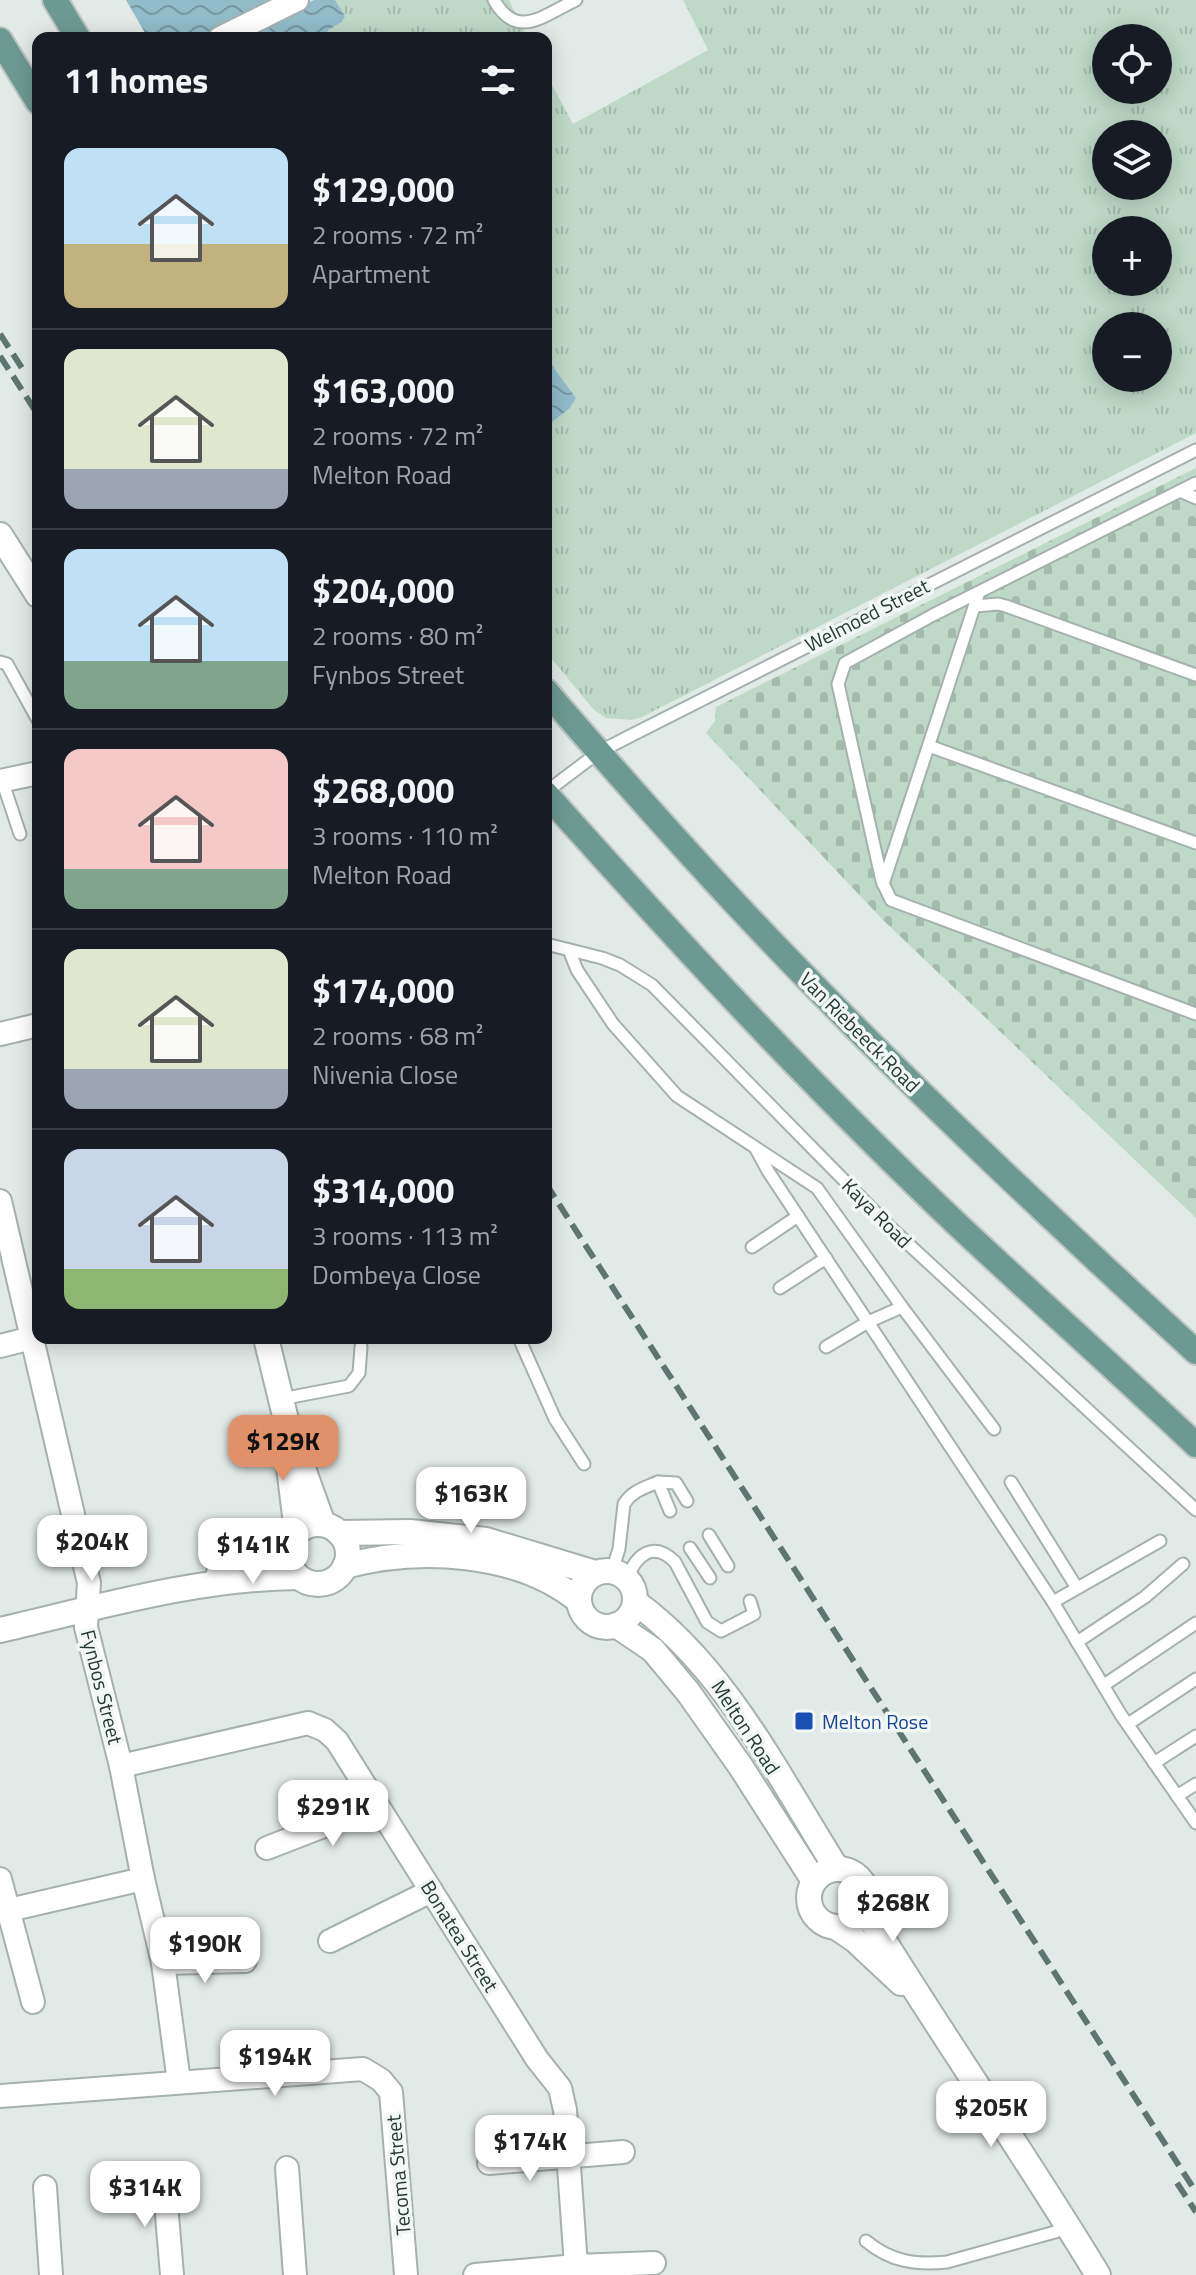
<!DOCTYPE html>
<meta charset="utf-8">
<style>
body{margin:0;font-family:"Titillium Web",sans-serif;background:#20242c;color:#f1f3f6;height:100vh;display:flex;flex-direction:column;font-size:30px;white-space:nowrap}
*{box-sizing:border-box;margin:0}
p{font-size:26px;color:#9ea1a6}
.icon{flex:none;width:44px;height:44px;fill:none;stroke:currentColor;stroke-width:2;stroke-linecap:round;stroke-linejoin:round}
.map{position:relative;flex:1;overflow:hidden}
.sheet{position:absolute;left:32px;top:32px;width:520px;height:1312px;display:flex;flex-direction:column;background:#171b24;border-radius:16px;box-shadow:0 4px 20px #0003}
.sheet>*{flex:none}
.controls{position:absolute;left:1092px;top:24px;display:grid;gap:16px}
.controls a{display:grid;place-items:center;width:80px;height:80px;border-radius:50%;background:#171b24;box-shadow:0 4px 20px #0003;font-size:40px}
.price{position:absolute;translate:-50% -68px;padding:0 18px;border-radius:16px;background:#fff;color:#222;font-size:26px;line-height:52px;filter:drop-shadow(0 2px 4px #0008)}
.price::after{content:'';position:absolute;left:50%;top:48px;width:24px;height:18px;margin-left:-12px;background:inherit;clip-path:polygon(0 0,100% 0,50% 100%)}
.price.selected{background:#e0916a;color:#111}
ul{padding:0;list-style:none}
li{display:flex;align-items:center;gap:24px;height:200px;padding:0 32px}
li+li{border-top:2px solid #363941}
li span{display:grid;place-items:center;flex:none;width:224px;height:160px;border-radius:16px;color:#555}
li>.icon{margin-inline-start:auto}
span .icon{width:96px;height:96px;fill:#fffc;stroke-width:1}
li b{font-size:34px}
h2{display:flex;justify-content:space-between;align-items:center;height:96px;padding:0 32px;font-size:34px}
.map>svg:first-child{display:block}
</style>
<div class="map">
<svg width="1196" height="2275" viewBox="0 0 1196 2275">
<defs>
<pattern id="grass-tufts" width="24" height="20" patternUnits="userSpaceOnUse" patternTransform="scale(2)"><rect width="24" height="20" fill="#bed9c7"/><path d="M3 7l-1-3M5 7V3M7 7l1-3M15 17l-1-3M17 17v-4M19 17l1-3" fill="none" stroke="#a3bbac"/></pattern>
<pattern id="cemetery-stones" width="16" height="16" patternUnits="userSpaceOnUse" patternTransform="scale(2)"><rect width="16" height="16" fill="#bed9c7"/><path d="M2 7V4a2 2 0 0 1 4 0v3zM10 15v-3a2 2 0 0 1 4 0v3z" fill="#a3bbac"/></pattern>
<pattern id="water-waves" width="16" height="10" patternUnits="userSpaceOnUse" patternTransform="scale(2)"><rect width="16" height="10" fill="#91bbc9"/><path d="M0 5q4-4 8 0t8 0" fill="none" stroke="#7699a4"/></pattern>
</defs>
<rect width="100%" height="100%" fill="#e2eae7"/>
<g fill="url(#grass-tufts)" fill-rule="evenodd">
<path d="M335,0H509L527,38H326L328,30L342,22L345,16Z"/>
<path d="M683,0H1196V433L642,717L632,720L606,718L594,710L546,652V427L570,408L576,398L546,357V74L573,124L708,50ZM1106,38H1158V90H1106ZM1106,134H1158V186H1106ZM1106,230H1158V282H1106ZM1106,326H1158V378H1106Z"/>
</g>
<path fill="url(#cemetery-stones)" d="M1196,468V1218L883,920L706,733L715,721L716,707Z"/>
<g fill="url(#water-waves)">
<path d="M126,0H277L203,38H148Z"/>
<path d="M314,0H335L345,16L342,22L328,30L326,38H236Z"/>
<path d="M546,357L576,398L570,408L546,427Z"/>
</g>
<g fill="none" stroke-linecap="round" stroke-linejoin="round">
<g stroke="#a5b1ae" stroke-width="15">
<g id="service">
<path d="M494,0C517,41 544,15 576,0"/>
<path d="M1196,483L933,615L845,663L838,684L882,881L891,900L1196,1014"/>
<path d="M1180,491L1196,498"/>
<path d="M975,606L998,604L1006,606L1196,675"/>
<path d="M0,662L7,664L38,720"/>
<path d="M929,746L1196,843"/>
<path d="M2,780L20,834"/>
<path d="M546,792L599,752L632,735L1196,450"/>
<path d="M883,884L979,592"/>
<path d="M546,944L602,958L620,965L652,985L891,1228L1196,1510"/>
<path d="M569,950L577,970L613,1024L677,1096L817,1188L902,1307L994,1429"/>
<path d="M756,1149L768,1171L1053,1602L1121,1715L1196,1823"/>
<path d="M752,1247L798,1216"/>
<path d="M780,1288L826,1258"/>
<path d="M519,1338L555,1419L584,1464"/>
<path d="M826,1347L868,1322L902,1307"/>
<path d="M281,1399L349,1386L359,1373L361,1347"/>
<path d="M658,1482L676,1483L687,1501"/>
<path d="M1011,1482L1077,1588"/>
<path d="M709,1535L728,1566"/>
<path d="M690,1548L710,1578"/>
<path d="M612,1571L619,1549L624,1504C632,1491 644,1488 658,1482L670,1511"/>
<path d="M627,1579C636,1555 653,1540 675,1562L707,1622L721,1631L754,1614L750,1601"/>
<path d="M1053,1602L1160,1541"/>
<path d="M1077,1642L1145,1597L1183,1564"/>
<path d="M1104,1685L1196,1623"/>
<path d="M1128,1724L1196,1679"/>
<path d="M1154,1763L1196,1736"/>
<path d="M1177,1796L1196,1784"/>
<path d="M866,2241C891,2262 916,2265 947,2262L1055,2232L1067,2226"/>
</g>
</g>
<g stroke="#a5b1ae" stroke-width="26">
<g id="minor">
<path d="M220,38L297,0"/>
<path d="M0,781L38,773"/>
<path d="M0,1034L38,1025"/>
<path d="M0,1201L89,1583L86,1627L121,1766L143,1879L163,1963L179,2082"/>
<path d="M0,1346L32,1338"/>
<path d="M121,1766L308,1723L325,1730L337,1741L537,2059L560,2088L565,2110L576,2266"/>
<path d="M267,1848L334,1822L371,1797"/>
<path d="M0,1879L33,2002"/>
<path d="M0,1912L143,1879"/>
<path d="M330,1941L431,1891"/>
<path d="M163,1963L245,1961"/>
<path d="M0,2096L363,2069L381,2080L391,2092L406,2275"/>
<path d="M489,2163L623,2152"/>
<path d="M287,2168L295,2275"/>
<path d="M164,2180L172,2275"/>
<path d="M45,2187L51,2275"/>
<path d="M475,2275L576,2266L654,2263"/>
</g>
</g>
<g stroke="#a5b1ae" stroke-width="28">
<g id="tertiary">
<path d="M0,535L38,595"/>
<path d="M266,1338L287,1424L323,1524"/>
<path d="M287,1451L297,1532"/>
<circle cx="318" cy="1554" r="30"/>
<path d="M339,1533L410,1532L486,1540L595,1573"/>
<path d="M345,1566C418,1546 518,1551 579,1601"/>
<circle cx="607" cy="1599" r="28"/>
<path d="M219,1573L289,1544"/>
<path d="M635,1602C726,1668 778,1776 837,1869"/>
<path d="M616,1625L653,1650L688,1692L741,1767L814,1881"/>
<path d="M0,1630C99,1607 196,1578 298,1577"/>
<circle cx="838" cy="1898" r="29"/>
<path d="M865,1910C940,2033 1023,2151 1098,2275"/>
<path d="M836,1927L855,1940L901,1983"/>
</g>
</g>
<g stroke="#bdc4c2" stroke-width="28">
<g id="primary">
<path d="M55,0L78,38"/>
<path d="M0,40L38,102"/>
<path d="M546,691C626,784 708,877 794,965C923,1099 1059,1226 1196,1352"/>
<path d="M546,794C679,943 815,1090 960,1227C1038,1300 1118,1371 1196,1445"/>
</g>
</g>
<use href="#service" stroke="#fff" stroke-width="11"/>
<use href="#minor" stroke="#fff" stroke-width="22"/>
<use href="#tertiary" stroke="#fff" stroke-width="24"/>
<use href="#primary" stroke="#6c9a92" stroke-width="24"/>
<g stroke="#5f7571" stroke-width="6" stroke-dasharray="16 8" stroke-linecap="butt">
<path d="M0,334L22,368"/>
<path d="M0,356L38,415"/>
<path d="M546,1184L1196,2192"/>
<path d="M1177,2183L1196,2212"/>
</g>
</g>
<rect fill="#1a4fb4" stroke="#f2f7f5" stroke-width="3" x="794" y="1711" width="20" height="20" rx="4"/>
<g text-anchor="middle" dominant-baseline="central" stroke-width="7" stroke-linejoin="round" paint-order="stroke">
<g font-size="20" fill="#243935" stroke="#f2f7f5">
<text transform="translate(867 615) rotate(-27)">Welmoed Street</text>
<text transform="translate(860 1032) rotate(45)">Van Riebeeck Road</text>
<text transform="translate(877 1213) rotate(45)">Kaya Road</text>
<text transform="translate(102 1687) rotate(76)">Fynbos Street</text>
<text transform="translate(746 1727) rotate(57)">Melton Road</text>
<text transform="translate(460 1936) rotate(58)">Bonatea Street</text>
<text transform="translate(398 2175) rotate(-95)">Tecoma Street</text>
</g>
<g font-size="20" fill="#164399" stroke="#f2f7f5" text-anchor="start">
<text x="822" y="1721">Melton Rose</text>
</g>
</g>
</svg>
<div class="controls">
<a><svg class="icon" aria-label="locate" viewBox="0 0 24 24"><circle cx="12" cy="12" r="6"/><path d="M12 2v4M12 18v4M2 12h4M18 12h4"/></svg></a>
<a><svg class="icon" aria-label="layers" viewBox="0 0 24 24"><path d="M12 4l9 5-9 5-9-5zM3 14l9 5 9-5"/></svg></a>
<a>+</a>
<a>−</a>
</div>
<b class="price selected" style="left:283px;top:1483px">$129K</b>
<b class="price" style="left:471px;top:1535px">$163K</b>
<b class="price" style="left:92px;top:1583px">$204K</b>
<b class="price" style="left:253px;top:1586px">$141K</b>
<b class="price" style="left:333px;top:1848px">$291K</b>
<b class="price" style="left:893px;top:1944px">$268K</b>
<b class="price" style="left:205px;top:1985px">$190K</b>
<b class="price" style="left:275px;top:2098px">$194K</b>
<b class="price" style="left:991px;top:2149px">$205K</b>
<b class="price" style="left:530px;top:2183px">$174K</b>
<b class="price" style="left:145px;top:2229px">$314K</b>
<section class="sheet">
<h2>11 homes<svg class="icon" aria-label="filters" viewBox="0 0 24 24"><path d="M4 7h16M4 17h16"/><circle cx="9" cy="7" r="2"/><circle cx="15" cy="17" r="2"/></svg></h2>
<ul>
<li><span style="background:linear-gradient(#bfe0f5 60%,#c2b280 0)"><svg class="icon" aria-label="home" viewBox="0 0 24 24"><path d="M3 11l9-7 9 7M6 9v11h12V9"/></svg></span><div><b>$129,000</b><p>2 rooms · 72 m²</p><p>Apartment</p></div></li>
<li><span style="background:linear-gradient(#dfe7d0 75%,#9aa5b1 0)"><svg class="icon" aria-label="home" viewBox="0 0 24 24"><path d="M3 11l9-7 9 7M6 9v11h12V9"/></svg></span><div><b>$163,000</b><p>2 rooms · 72 m²</p><p>Melton Road</p></div></li>
<li><span style="background:linear-gradient(#bfe0f5 70%,#7fa58c 0)"><svg class="icon" aria-label="home" viewBox="0 0 24 24"><path d="M3 11l9-7 9 7M6 9v11h12V9"/></svg></span><div><b>$204,000</b><p>2 rooms · 80 m²</p><p>Fynbos Street</p></div></li>
<li><span style="background:linear-gradient(#f6c9c9 75%,#7fa58c 0)"><svg class="icon" aria-label="home" viewBox="0 0 24 24"><path d="M3 11l9-7 9 7M6 9v11h12V9"/></svg></span><div><b>$268,000</b><p>3 rooms · 110 m²</p><p>Melton Road</p></div></li>
<li><span style="background:linear-gradient(#dfe7d0 75%,#9aa5b1 0)"><svg class="icon" aria-label="home" viewBox="0 0 24 24"><path d="M3 11l9-7 9 7M6 9v11h12V9"/></svg></span><div><b>$174,000</b><p>2 rooms · 68 m²</p><p>Nivenia Close</p></div></li>
<li><span style="background:linear-gradient(#c9d6e8 75%,#8fb573 0)"><svg class="icon" aria-label="home" viewBox="0 0 24 24"><path d="M3 11l9-7 9 7M6 9v11h12V9"/></svg></span><div><b>$314,000</b><p>3 rooms · 113 m²</p><p>Dombeya Close</p></div></li>
</ul>
</section>
</div>
